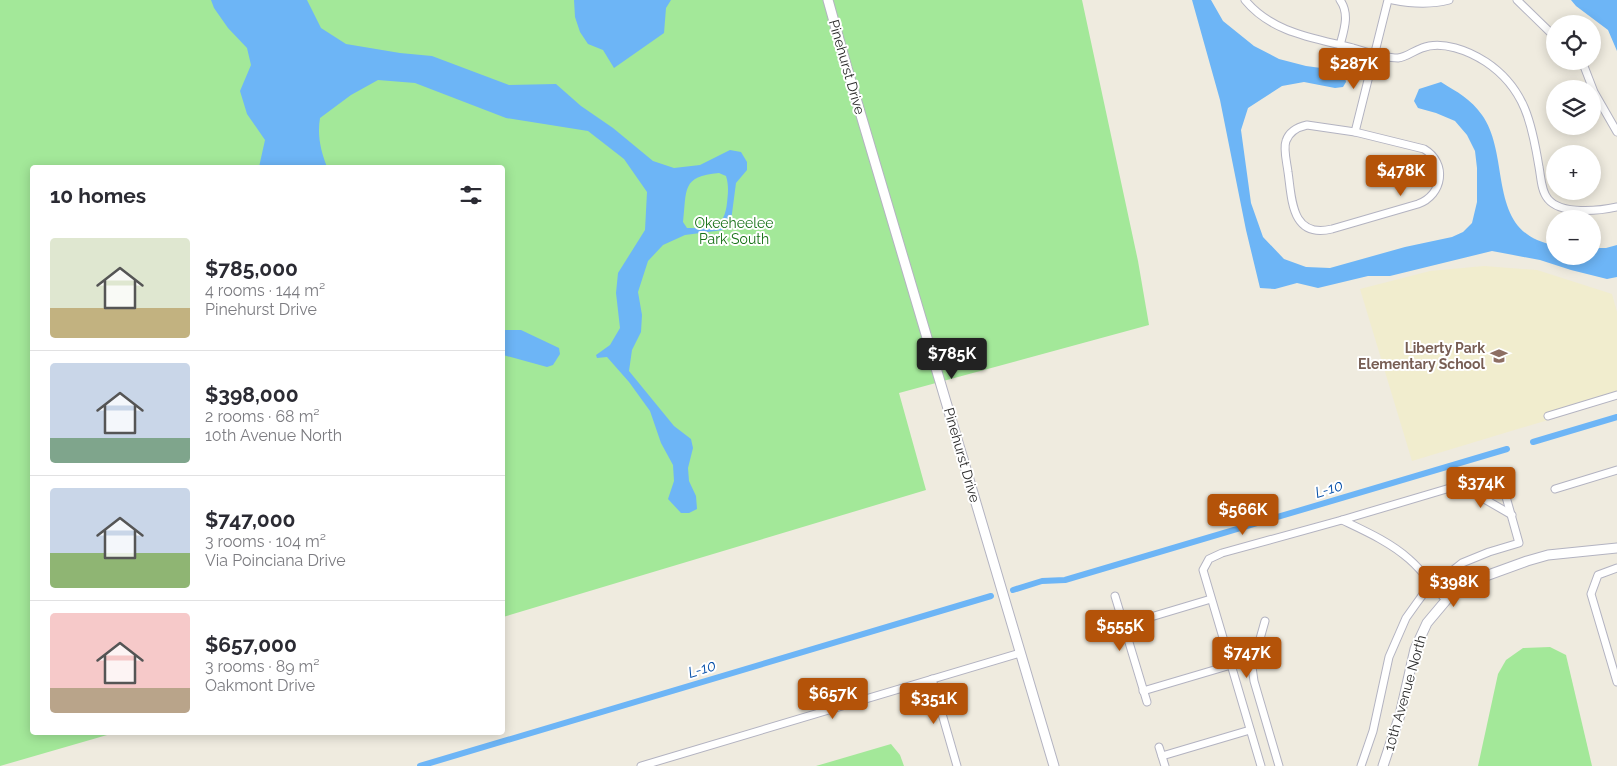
<!DOCTYPE html>
<meta charset="utf-8">
<style>
body{margin:0;font-family:Raleway,sans-serif;background:#f2f2f3;color:#2b2b33;height:100vh;display:flex;flex-direction:column;font-size:19px;white-space:nowrap}
*{box-sizing:border-box;margin:0}
p{font-size:16px;color:#7c7c81}
.icon{flex:none;width:28px;height:28px;fill:none;stroke:currentColor;stroke-width:2;stroke-linecap:round;stroke-linejoin:round}
.map{position:relative;flex:1;overflow:hidden}
.sheet{position:absolute;left:30px;top:165px;width:475px;height:570px;display:flex;flex-direction:column;background:#fff;border-radius:5px;box-shadow:0 2px 12px #0003}
.sheet>*{flex:none}
.controls{position:absolute;left:1546px;top:15px;display:grid;gap:10px}
.controls a{display:grid;place-items:center;width:55px;height:55px;border-radius:50%;background:#fff;box-shadow:0 2px 12px #0003;font-size:25px}
.price{position:absolute;translate:-50% -42px;padding:0 11px;border-radius:5px;background:#b45309;color:#fff;font-size:16px;line-height:32px;filter:drop-shadow(0 1px 2px #0008)}
.price::after{content:'';position:absolute;left:50%;top:30px;width:15px;height:11px;margin-left:-8px;background:inherit;clip-path:polygon(0 0,100% 0,50% 100%)}
.price.on{background:#222;color:#fff}
ul{padding:0;list-style:none}
li{display:flex;align-items:center;gap:15px;height:125px;padding:0 20px}
li+li{border-top:1px solid #e1e1e2}
li span{display:grid;place-items:center;flex:none;width:140px;height:100px;border-radius:5px;color:#555}
li>.icon{margin-inline-start:auto}
span .icon{width:60px;height:60px;fill:#fffc;stroke-width:1}
li b{font-size:21px}
h2{display:flex;justify-content:space-between;align-items:center;height:60px;padding:0 20px;font-size:21px}
.map>svg:first-child{display:block}
</style>
<div class="map">
<svg width="1617" height="766" viewBox="0 0 1617 766">
<rect width="100%" height="100%" fill="#efebdf"/>
<path fill="#f1edce" d="M1484,266L1537,270L1612,294L1617,312V399L1412,461L1360,289L1430,271Z"/>
<g fill="#a3e899">
<path d="M0,0H1082L1138,261L1149,325L899,393L926,490L503,617L502,168H32V732L114,733L0,766Z"/>
<path d="M1550,647L1566,655L1592,766H1478L1498,674L1506,660L1523,648Z"/>
<path d="M891,744L900,755L904,766H816Z"/>
</g>
<g fill="#6db5f6" fill-rule="evenodd">
<path d="M211,0H307L321,28L346,44L400,53L432,56L509,85L556,84L581,106L613,128L653,161L674,168L700,165L730,150L741,152L747,162V170L736,183L731,221L723,230L685,235L663,245L648,261L638,292L642,315L641,332L632,350L629,371L674,426L691,439L693,448L688,468L689,481L696,496L697,509L689,513H681L668,499L674,481L673,465L661,443L650,411L629,382L607,357L597,358L596,355L610,345L620,328L616,293L618,273L645,230L647,192L624,159L588,131L506,118L415,83L378,80L351,95L320,118C317,136 321,151 327,167H259L265,140L247,114L240,91L251,65L247,48L228,28L214,8ZM719,173L726,176C729,186 728,193 727,203C724,230 711,228 687,228L683,222C687,190 681,176 719,173Z"/>
<path d="M574,0H671L666,8L664,33L614,68L603,50L588,44L580,32L575,17Z"/>
<path d="M1192,0H1211L1223,21L1254,46L1279,59L1306,66L1336,70L1344,74L1346,82L1343,87L1335,88L1304,82L1282,86L1248,108L1241,130L1251,203L1263,237L1284,259L1306,267L1330,268L1405,247L1452,237L1463,232L1472,223L1477,202V168L1475,151L1467,135L1455,121L1436,113L1418,108L1414,101L1419,89L1441,82C1457,92 1471,99 1482,115C1512,157 1485,234 1555,245V256H1592L1593,248H1606L1617,245V277L1607,279L1571,270L1540,260L1492,251L1390,276H1368L1318,288L1297,283L1275,289L1260,288L1246,230L1220,100Z"/>
<path d="M1571,0H1617V51L1608,30L1576,6Z"/>
<path d="M503,330H521L559,348L560,354L553,365L547,367L503,355Z"/>
</g>
<g fill="none" stroke-linecap="round" stroke-linejoin="round">
<g stroke="#6db5f6" stroke-width="6">
<path d="M1533,442L1617,417"/>
<path d="M1013,590L1042,581L1065,580L1507,449"/>
<path d="M420,766L991,596"/>
</g>
<g stroke="#b3b3c1" stroke-width="9">
<g id="minor">
<path d="M1245,0C1272,33 1314,38 1353,48C1367,52 1383,58 1398,58C1407,57 1413,51 1422,48C1442,40 1469,51 1486,62C1525,88 1532,124 1539,167C1541,177 1541,191 1548,199C1561,215 1599,211 1617,207"/>
<path d="M1393,0C1413,4 1430,5 1449,0"/>
<path d="M1517,0L1555,37"/>
<path d="M1340,45C1344,30 1350,14 1340,0"/>
<path d="M1582,61L1594,92L1617,132"/>
<path d="M1307,125L1355,132L1424,149C1448,163 1443,195 1418,204L1332,229C1291,239 1292,199 1288,172C1287,163 1283,149 1286,141C1289,132 1298,127 1307,125Z"/>
<path d="M1355,132L1388,0"/>
<path d="M1548,416L1617,395"/>
<path d="M1460,485L1512,515"/>
<path d="M1555,489L1617,470"/>
<path d="M1617,568L1598,575L1591,594L1617,682"/>
<path d="M1115,596L1147,702"/>
<path d="M1265,621L1252,667L1254,681L1279,766"/>
<path d="M1124,625L1211,599"/>
<path d="M932,679L957,766"/>
<path d="M1143,691L1231,665L1253,661"/>
<path d="M1159,747L1165,766"/>
<path d="M1162,756L1250,730"/>
<path d="M641,766L1020,653"/>
<path d="M1261,766L1203,570L1209,559L1222,553L1342,520"/>
<path d="M1361,766L1373,731L1389,657L1406,618L1416,604L1424,593L1462,563L1489,552L1519,543L1501,479L1460,485L1342,520C1365,531 1390,542 1409,559C1423,571 1434,587 1446,600"/>
</g>
</g>
<g stroke="#b3b3c1" stroke-width="11">
<g id="tertiary">
<path d="M828,0L847,68L1054,766"/>
<path d="M1383,766L1400,715L1415,649L1427,623L1448,598L1472,581L1527,561L1548,555L1617,548"/>
</g>
</g>
<use href="#minor" stroke="#fff" stroke-width="7"/>
<use href="#tertiary" stroke="#fff" stroke-width="9"/>
</g>
<defs>
<g id="school-bare" transform="scale(1.35)"><path d="M0-5L7-2L0 1L-7-2ZM-4 1L0 2.5L4 1V4Q0 6-4 4Z" fill="#8d6e63" stroke="#fff" stroke-width="2.5" paint-order="stroke"/></g>
</defs>
<g fill-rule="evenodd">
<use href="#school-bare" x="1499" y="356"/>
</g>
<g text-anchor="middle" dominant-baseline="central" stroke-width="4" stroke-linejoin="round" paint-order="stroke">
<g font-size="14" fill="#2d2d2d" stroke="#fff">
<text transform="translate(847 67) rotate(74)">Pinehurst Drive</text>
<text transform="translate(962 455) rotate(74)">Pinehurst Drive</text>
<text transform="translate(1405 693) rotate(-74)">10th Avenue North</text>
</g>
<g font-size="14" fill="#167116" stroke="#fff">
<text x="734" y="223">Okeeheelee<tspan x="734" dy="16">Park South</tspan></text>
</g>
<g font-size="14" font-weight="bold" fill="#785e54" stroke="#fff" text-anchor="end">
<text x="1485" y="348">Liberty Park<tspan x="1485" dy="16">Elementary School</tspan></text>
</g>
<g font-size="15" font-style="italic" fill="#054fa9" stroke="#fff">
<text transform="translate(1329 489) rotate(-17)">L-10</text>
<text transform="translate(702 669) rotate(-17)">L-10</text>
</g>
</g>
</svg>
<div class="controls">
<a><svg class="icon" aria-label="locate" viewBox="0 0 24 24"><circle cx="12" cy="12" r="6"/><path d="M12 2v4M12 18v4M2 12h4M18 12h4"/></svg></a>
<a><svg class="icon" aria-label="layers" viewBox="0 0 24 24"><path d="M12 4l9 5-9 5-9-5zM3 14l9 5 9-5"/></svg></a>
<a>+</a>
<a>−</a>
</div>
<b class="price" style="left:1354px;top:90px">$287K</b>
<b class="price" style="left:1401px;top:197px">$478K</b>
<b class="price on" style="left:952px;top:380px">$785K</b>
<b class="price" style="left:1481px;top:509px">$374K</b>
<b class="price" style="left:1243px;top:536px">$566K</b>
<b class="price" style="left:1454px;top:608px">$398K</b>
<b class="price" style="left:1120px;top:652px">$555K</b>
<b class="price" style="left:1247px;top:679px">$747K</b>
<b class="price" style="left:833px;top:720px">$657K</b>
<b class="price" style="left:934px;top:725px">$351K</b>
<section class="sheet">
<h2>10 homes<svg class="icon" aria-label="filters" viewBox="0 0 24 24"><path d="M4 7h16M4 17h16"/><circle cx="9" cy="7" r="2"/><circle cx="15" cy="17" r="2"/></svg></h2>
<ul>
<li><span style="background:linear-gradient(#dfe7d0 70%,#c2b280 0)"><svg class="icon" aria-label="home" viewBox="0 0 24 24"><path d="M3 11l9-7 9 7M6 9v11h12V9"/></svg></span><div><b>$785,000</b><p>4 rooms · 144 m²</p><p>Pinehurst Drive</p></div></li>
<li><span style="background:linear-gradient(#c9d6e8 75%,#7fa58c 0)"><svg class="icon" aria-label="home" viewBox="0 0 24 24"><path d="M3 11l9-7 9 7M6 9v11h12V9"/></svg></span><div><b>$398,000</b><p>2 rooms · 68 m²</p><p>10th Avenue North</p></div></li>
<li><span style="background:linear-gradient(#c9d6e8 65%,#8fb573 0)"><svg class="icon" aria-label="home" viewBox="0 0 24 24"><path d="M3 11l9-7 9 7M6 9v11h12V9"/></svg></span><div><b>$747,000</b><p>3 rooms · 104 m²</p><p>Via Poinciana Drive</p></div></li>
<li><span style="background:linear-gradient(#f6c9c9 75%,#b9a48a 0)"><svg class="icon" aria-label="home" viewBox="0 0 24 24"><path d="M3 11l9-7 9 7M6 9v11h12V9"/></svg></span><div><b>$657,000</b><p>3 rooms · 89 m²</p><p>Oakmont Drive</p></div></li>
</ul>
</section>
</div>
